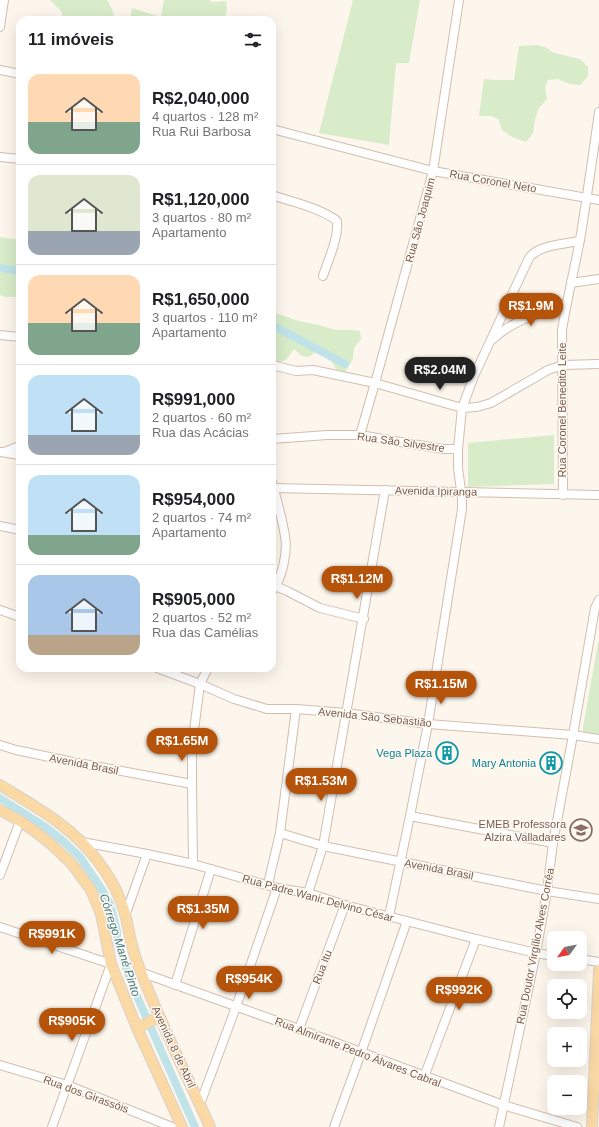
<!DOCTYPE html>
<html lang="pt">
<meta charset="utf-8">
<style>
body{margin:0;font-family:Helvetica,sans-serif;background:#f6f6f6;color:#202124;height:100vh;display:flex;flex-direction:column;font-size:15px;white-space:nowrap}
*{box-sizing:border-box;margin:0}
p{font-size:13px;color:#757577}
.icon{flex:none;width:22px;height:22px;fill:none;stroke:currentColor;stroke-width:2;stroke-linecap:round;stroke-linejoin:round}
.map{position:relative;flex:1;overflow:hidden}
.side{position:absolute;left:16px;top:16px;width:260px;height:656px;display:flex;flex-direction:column;background:#fff;border-radius:12px;box-shadow:0 4px 16px #0002}
.side>*{flex:none}
.needle{width:26px;rotate:237deg}
.tools{position:absolute;left:547px;top:931px;display:grid;gap:8px}
.tools a{display:grid;place-items:center;width:40px;height:40px;border-radius:8px;background:#fff;box-shadow:0 4px 16px #0002;font-size:20px}
.price{position:absolute;translate:-50% -34px;padding:0 9px;border-radius:14px;background:#b45309;color:#fff;font-size:13px;line-height:26px;filter:drop-shadow(0 1px 2px #0008)}
.price::after{content:'';position:absolute;left:50%;top:24px;width:12px;height:9px;margin-left:-6px;background:inherit;clip-path:polygon(0 0,100% 0,50% 100%)}
.price.selected{background:#222;color:#fff}
ul{padding:0;list-style:none}
li{display:flex;align-items:center;gap:12px;height:100px;padding:0 12px}
li+li{border-top:1px solid #e0e0e0}
li span{display:grid;place-items:center;flex:none;width:112px;height:80px;border-radius:12px;color:#555}
li>.icon{margin-inline-start:auto}
span .icon{width:48px;height:48px;fill:#fffc;stroke-width:1}
li b{font-size:17px}
h2{display:flex;justify-content:space-between;align-items:center;height:48px;padding:0 12px;font-size:17px}
.map>svg:first-child{display:block}
</style>
<div class="map">
<svg width="599" height="1127" viewBox="0 0 599 1127">
<rect width="100%" height="100%" fill="#fdf6ec"/>
<g fill="#d8ecc9">
<path d="M50,0H107C111,7 115,12 113,20H64L61,11Z"/>
<path d="M164,0H209L212,2L226,1L227,10L224,20H130L132,8L161,17Z"/>
<path d="M353,0H420L409,63H396L389,145L319,133Z"/>
<path d="M537,45L545,47L554,53L580,59L588,67V76L580,85L570,84L558,79L548,80L545,87L547,99L539,108L535,119L533,133L526,142L514,138L502,130L498,119L491,116H479L484,79L496,80H514L519,46Z"/>
<path d="M0,237L20,240V297H6L0,295Z"/>
<path d="M272,312L299,321L318,325L336,330H352L360,331L361,339L354,348L353,359L345,372H338L330,359L315,352L309,357L302,356L294,349L286,360L276,363L272,359Z"/>
<path d="M554,435V484L468,487V443Z"/>
<path d="M599,638V733L598,735L583,732V727Z"/>
</g>
<g fill="none" stroke-linecap="round" stroke-linejoin="round">
<g stroke="#bfe3e8" stroke-width="8">
<path d="M0,268L20,271"/>
<path d="M272,325L345,364"/>
<path d="M0,798L44,826L62,840L80,857L101,888L110,904L117,931V942L132,985L195,1127"/>
</g>
<g stroke="#d1beb0" stroke-width="10">
<g id="minor">
<path d="M0,27L4,0"/>
<path d="M0,70L20,74"/>
<path d="M272,129L433,171L599,200"/>
<path d="M0,157L20,159"/>
<path d="M272,195C292,202 321,208 337,221C339,238 328,260 323,276"/>
<path d="M571,283L599,279"/>
<path d="M0,335L20,337"/>
<path d="M493,339C513,320 541,313 566,304"/>
<path d="M272,365L296,371L313,370L375,383L462,408L477,407L491,403L548,370L563,365L599,364"/>
<path d="M360,435L375,383L433,171L459,0"/>
<path d="M272,439L327,435H360L406,443L443,449H458"/>
<path d="M0,452L20,455"/>
<path d="M4,452L20,446"/>
<path d="M272,482C277,500 282,518 285,536C288,552 282,579 272,591"/>
<path d="M272,488L599,495"/>
<path d="M563,495L562,330C567,300 574,270 580,240C587,197 593,155 599,112"/>
<path d="M0,526L20,530"/>
<path d="M273,585L287,591L320,608L364,619"/>
<path d="M0,610L20,617"/>
<path d="M157,668L200,684L234,699L267,709H296L346,713L428,724L573,735L599,739"/>
<path d="M0,745L16,750L73,762L192,784"/>
<path d="M410,816L553,843"/>
<path d="M280,833L323,846L547,891L599,899"/>
<path d="M82,842L147,854L193,864L277,888L308,893L345,905L476,939L536,953L554,956"/>
<path d="M193,864L192,784V746L200,684L208,668"/>
<path d="M0,875L20,821"/>
<path d="M268,884L280,833L296,709"/>
<path d="M308,893L323,846L385,490"/>
<path d="M125,916L147,854"/>
<path d="M389,916L410,816L428,724L462,509V498L458,468V449L462,408L474,376L529,258C538,245 565,244 579,241"/>
<path d="M0,927L111,964L52,1127"/>
<path d="M580,959L599,962"/>
<path d="M140,972L299,1029L503,1105L577,1127"/>
<path d="M175,985L211,869"/>
<path d="M299,1029L345,905"/>
<path d="M0,1065L67,1085L172,1127"/>
<path d="M424,1077L476,939"/>
<path d="M200,1104L236,1007L277,888"/>
<path d="M334,1127L361,1053L407,921"/>
<path d="M499,1127L536,953L547,891L553,843L573,735L595,608L599,600"/>
</g>
</g>
<g stroke="#dad1cd" stroke-width="12">
<g id="major">
<path d="M0,785C34,806 73,827 97,860C106,872 114,884 119,897C127,913 128,932 133,949C135,957 138,965 141,972C161,1025 187,1075 210,1127"/>
<path d="M0,810L20,821L40,835L51,844L72,864L91,890L101,914L111,964L137,1028L182,1127"/>
<path d="M137,1028L159,1017"/>
<path d="M592,1127L599,970"/>
</g>
</g>
<use href="#minor" stroke="#fff" stroke-width="8"/>
<use href="#major" stroke="#fbd9a5" stroke-width="10"/>
</g>
<defs>
<g id="building-ring" transform="scale(1.15)"><circle r="9.5" fill="#fffaf3" stroke="#0f9aa8" stroke-width="1.5"/><path d="M-4-6H4V6H1V3H-1V6H-4ZM-2.5-4.3h1.7v1.8h-1.7ZM.8-4.3h1.7v1.8H.8ZM-2.5-1h1.7V.8h-1.7ZM.8-1h1.7V.8H.8Z" fill="#0f9aa8"/></g>
<g id="school-ring" transform="scale(1.15)"><circle r="9.5" fill="#fffaf3" stroke="#8d6e63" stroke-width="1.5"/><path d="M0-5L7-2L0 1L-7-2ZM-4 1L0 2.5L4 1V4Q0 6-4 4Z" fill="#8d6e63"/></g>
</defs>
<g fill-rule="evenodd">
<use href="#building-ring" x="447" y="753"/>
<use href="#building-ring" x="551" y="763"/>
<use href="#school-ring" x="581" y="830"/>
</g>
<g text-anchor="middle" dominant-baseline="central" stroke-width="3" stroke-linejoin="round" paint-order="stroke">
<g font-size="11" fill="#7a5c4d" stroke="#fffaf3">
<text transform="translate(493 181) rotate(10)">Rua Coronel Neto</text>
<text transform="translate(420 220) rotate(-75)">Rua São Joaquim</text>
<text transform="translate(562 410) rotate(-90)">Rua Coronel Benedito Leite</text>
<text transform="translate(401 442) rotate(8)">Rua São Silvestre</text>
<text transform="translate(436 491) rotate(1)">Avenida Ipiranga</text>
<text transform="translate(375 717) rotate(6)">Avenida São Sebastião</text>
<text transform="translate(84 764) rotate(11)">Avenida Brasil</text>
<text transform="translate(439 869) rotate(11)">Avenida Brasil</text>
<text transform="translate(318 898) rotate(15)">Rua Padre Wanir Delvino César</text>
<text transform="translate(535 946) rotate(-79)">Rua Doutor Virgílio Alves Corrêa</text>
<text transform="translate(322 967) rotate(-69)">Rua Itu</text>
<text transform="translate(174 1047) rotate(65)">Avenida 8 de Abril</text>
<text transform="translate(358 1052) rotate(21)">Rua Almirante Pedro Álvares Cabral</text>
<text transform="translate(86 1094) rotate(20)">Rua dos Girassóis</text>
</g>
<g font-size="11" fill="#0d838f" stroke="#fffaf3" text-anchor="end">
<text x="432" y="753">Vega Plaza</text>
<text x="536" y="763">Mary Antonia</text>
</g>
<g font-size="11" fill="#785e54" stroke="#fffaf3" text-anchor="end">
<text x="566" y="824">EMEB Professora<tspan x="566" dy="13">Alzira Valladares</tspan></text>
</g>
<g font-size="12" font-style="italic" fill="#437c86" stroke="#fffaf3">
<text transform="translate(120 945) rotate(72)">Córrego Mané Pinto</text>
</g>
</g>
</svg>
<div class="tools">
<a><svg class="needle" viewBox="-14 -14 28 28"><path d="M0-13l5 13h-10z" fill="#e53935"/><path d="M0 13l5-13h-10z" fill="#757577"/></svg></a>
<a><svg class="icon" aria-label="locate" viewBox="0 0 24 24"><circle cx="12" cy="12" r="6"/><path d="M12 2v4M12 18v4M2 12h4M18 12h4"/></svg></a>
<a>+</a>
<a>−</a>
</div>
<b class="price" style="left:531px;top:327px">R$1.9M</b>
<b class="price selected" style="left:440px;top:391px">R$2.04M</b>
<b class="price" style="left:357px;top:600px">R$1.12M</b>
<b class="price" style="left:441px;top:705px">R$1.15M</b>
<b class="price" style="left:182px;top:762px">R$1.65M</b>
<b class="price" style="left:321px;top:802px">R$1.53M</b>
<b class="price" style="left:203px;top:930px">R$1.35M</b>
<b class="price" style="left:52px;top:955px">R$991K</b>
<b class="price" style="left:249px;top:1000px">R$954K</b>
<b class="price" style="left:459px;top:1011px">R$992K</b>
<b class="price" style="left:72px;top:1042px">R$905K</b>
<section class="side">
<h2>11 imóveis<svg class="icon" aria-label="filters" viewBox="0 0 24 24"><path d="M4 7h16M4 17h16"/><circle cx="9" cy="7" r="2"/><circle cx="15" cy="17" r="2"/></svg></h2>
<ul>
<li><span style="background:linear-gradient(#ffd9b3 60%,#7fa58c 0)"><svg class="icon" aria-label="home" viewBox="0 0 24 24"><path d="M3 11l9-7 9 7M6 9v11h12V9"/></svg></span><div><b>R$2,040,000</b><p>4 quartos · 128 m²</p><p>Rua Rui Barbosa</p></div></li>
<li><span style="background:linear-gradient(#dfe7d0 70%,#9aa5b1 0)"><svg class="icon" aria-label="home" viewBox="0 0 24 24"><path d="M3 11l9-7 9 7M6 9v11h12V9"/></svg></span><div><b>R$1,120,000</b><p>3 quartos · 80 m²</p><p>Apartamento</p></div></li>
<li><span style="background:linear-gradient(#ffd9b3 60%,#7fa58c 0)"><svg class="icon" aria-label="home" viewBox="0 0 24 24"><path d="M3 11l9-7 9 7M6 9v11h12V9"/></svg></span><div><b>R$1,650,000</b><p>3 quartos · 110 m²</p><p>Apartamento</p></div></li>
<li><span style="background:linear-gradient(#bfe0f5 75%,#9aa5b1 0)"><svg class="icon" aria-label="home" viewBox="0 0 24 24"><path d="M3 11l9-7 9 7M6 9v11h12V9"/></svg></span><div><b>R$991,000</b><p>2 quartos · 60 m²</p><p>Rua das Acácias</p></div></li>
<li><span style="background:linear-gradient(#bfe0f5 75%,#7fa58c 0)"><svg class="icon" aria-label="home" viewBox="0 0 24 24"><path d="M3 11l9-7 9 7M6 9v11h12V9"/></svg></span><div><b>R$954,000</b><p>2 quartos · 74 m²</p><p>Apartamento</p></div></li>
<li><span style="background:linear-gradient(#a9c7e8 75%,#b9a48a 0)"><svg class="icon" aria-label="home" viewBox="0 0 24 24"><path d="M3 11l9-7 9 7M6 9v11h12V9"/></svg></span><div><b>R$905,000</b><p>2 quartos · 52 m²</p><p>Rua das Camélias</p></div></li>
</ul>
</section>
</div>
